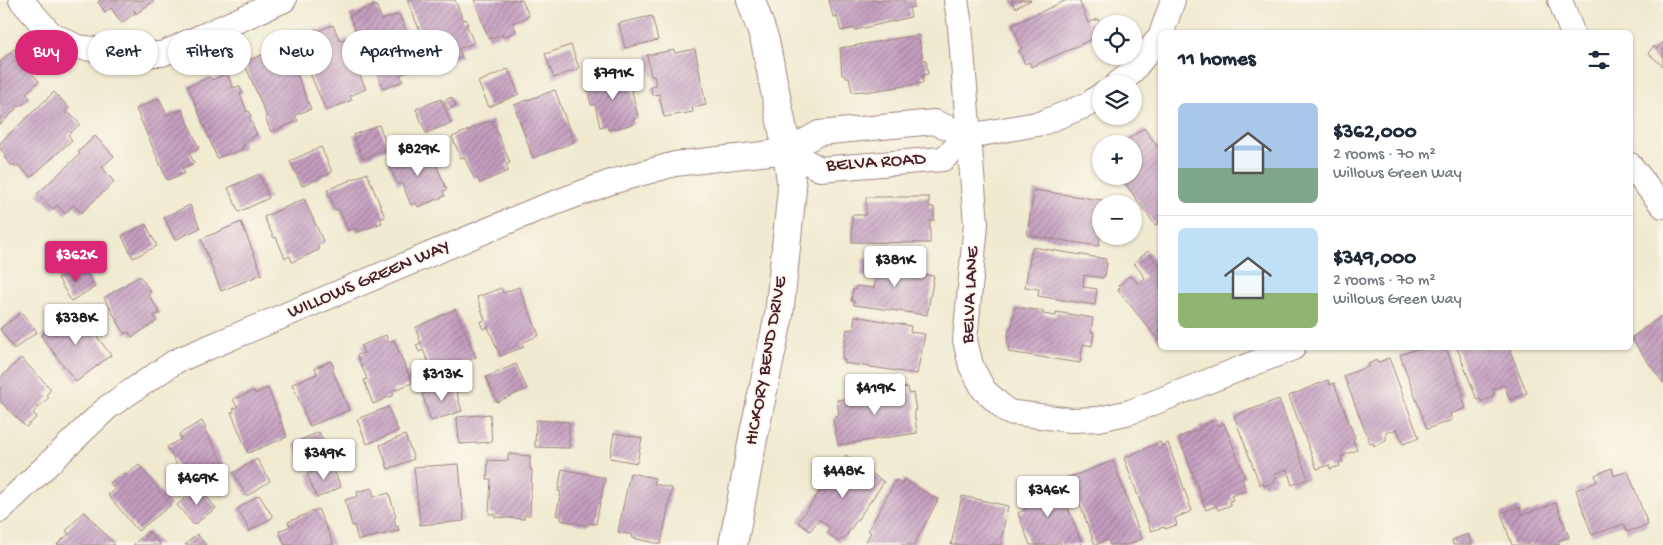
<!DOCTYPE html>
<meta charset="utf-8">
<style>
body{margin:0;font-family:"Gochi Hand",sans-serif;background:#f2f2f3;color:#1f2937;height:100vh;display:flex;flex-direction:column;font-size:19px;white-space:nowrap}
*{box-sizing:border-box;margin:0}
p{font-size:16px;color:#747a83}
.icon{flex:none;width:28px;height:28px;fill:none;stroke:currentColor;stroke-width:2;stroke-linecap:round;stroke-linejoin:round}
.map{position:relative;flex:1;overflow:hidden}
.sheet{position:absolute;left:1158px;top:30px;width:475px;height:320px;display:flex;flex-direction:column;background:#fff;border-radius:8px;box-shadow:0 1px 4px #0004}
.sheet>*{flex:none}
.top-card{position:absolute;left:15px;top:30px;width:475px;height:45px;display:flex;gap:10px}
.tools{position:absolute;left:1092px;top:15px;display:grid;gap:10px}
.tools a{display:grid;place-items:center;width:50px;height:50px;border-radius:50%;background:#fff;box-shadow:0 1px 4px #0004;font-size:25px}
.price{position:absolute;translate:-50% -42px;padding:0 11px;border-radius:5px;background:#fff;color:#222;font-size:16px;line-height:32px;filter:drop-shadow(0 1px 2px #0008)}
.price::after{content:'';position:absolute;left:50%;top:30px;width:15px;height:11px;margin-left:-8px;background:inherit;clip-path:polygon(0 0,100% 0,50% 100%)}
.price.active{background:#db2777;color:#fff}
ul{padding:0;list-style:none}
li{display:flex;align-items:center;gap:15px;height:125px;padding:0 20px}
li+li{border-top:1px solid #e0e1e3}
li span{display:grid;place-items:center;flex:none;width:140px;height:100px;border-radius:8px;color:#555}
li>.icon{margin-inline-start:auto}
span .icon{width:60px;height:60px;fill:#fffc;stroke-width:1}
li b{font-size:21px}
h2{display:flex;justify-content:space-between;align-items:center;height:60px;padding:0 20px;font-size:21px}
.tag{padding:0 18px;border-radius:22px;background:#fff;box-shadow:0 1px 4px #0004;font-size:18px;line-height:45px}
.tag.active{background:#db2777;color:#fff}
.map>svg:first-child{display:block}
</style>
<div class="map">
<svg width="1663" height="545" viewBox="0 0 1663 545">
<defs>
<pattern id="building-hatch" width="6" height="6" patternUnits="userSpaceOnUse" patternTransform="scale(1.25)"><rect width="6" height="6" fill="#c39dbf"/><path d="M-1 1l2-2M0 6l6-6M5 7l2-2" fill="none" stroke="#a07f9b"/></pattern>
</defs>
<rect width="100%" height="100%" fill="#fbf7ec"/>
<filter id="ink" filterUnits="userSpaceOnUse"><feTurbulence type="fractalNoise" baseFrequency=".02" numOctaves="2"/><feDisplacementMap in="SourceGraphic" scale="10" xChannelSelector="R" yChannelSelector="G"/><feConvolveMatrix kernelMatrix="1 2 1 2 8 2 1 2 1" color-interpolation-filters="sRGB"/></filter>
<filter id="wash" filterUnits="userSpaceOnUse"><feTurbulence type="fractalNoise" baseFrequency=".0096" numOctaves="4" result="noise"/><feDisplacementMap in="SourceGraphic" scale="20" xChannelSelector="R" yChannelSelector="G"/><feGaussianBlur stdDeviation="1.12" result="paint"/><feColorMatrix in="noise" values="0 0 0 0 0 0 0 0 0 0 0 0 0 0 0 0 0 1.4 0 .05"/><feComposite in="paint" operator="in"/></filter>
<g filter="url(#wash)">
<rect width="100%" height="100%" fill="#f0ead0"/>
<g id="blocks">
<g fill="url(#building-hatch)">
<path d="M100,0H155L136,14L134,10L135,13L122,23L111,8L105,12L98,2Z"/>
<path d="M407,0H455L463,20L466,19L468,24H466L474,43L459,49L462,57L448,63L447,60L434,65Z"/>
<path d="M474,0H522L529,16L513,23L516,31L503,37L502,34L489,39Z"/>
<path d="M829,0H913L914,7L909,8L911,17L855,30L854,28L841,31L837,16L833,17Z"/>
<path d="M1011,0H1031L1015,8Z"/>
<path d="M1067,0H1079L1088,23L1098,19L1101,26V35L1031,67L1029,62L1025,64L1019,50L1022,48L1012,25Z"/>
<path d="M376,5L382,20L399,14L416,56L408,59L412,70L400,75L403,81L383,89L362,35L358,37L349,15Z"/>
<path d="M652,16L658,40L625,48L619,23Z"/>
<path d="M333,25L340,41L347,38L355,58L353,60L356,66L358,65L360,70L358,71L366,89L350,96L352,100L326,111L295,38L317,29L318,31Z"/>
<path d="M918,35L923,60H926L928,74L922,75L923,83L865,92V91L852,92L849,77H845L844,75H842L840,48Z"/>
<path d="M1663,42V66L1648,53L1654,46L1657,49Z"/>
<path d="M571,45L579,68L554,78L545,54Z"/>
<path d="M14,49L29,65L23,70L27,68L39,81L26,93L30,98L22,105L21,104L0,125V62Z"/>
<path d="M695,49L706,105L692,108L693,112L664,117L659,94L652,95L651,87L656,86L654,76H651L647,55L674,50L675,53Z"/>
<path d="M287,50L311,109L295,115L298,121L271,132L265,117H267L244,62L267,53L269,56Z"/>
<path d="M508,69L519,94L489,107L478,82Z"/>
<path d="M227,73L233,88L239,86L243,93L240,94L247,112L249,111L251,116L249,117L257,135L243,141L244,146L242,147L243,149L217,158L188,86L210,77L212,80Z"/>
<path d="M628,73L638,118L633,119L634,124L608,130L607,125L600,127L595,104L591,105L586,82Z"/>
<path d="M555,90L574,142L533,158L514,105Z"/>
<path d="M54,92L69,108L65,113L66,114L68,112L80,124L68,135L72,140L31,177L18,165L16,167L14,164L12,166L4,157L6,155L0,149V143Z"/>
<path d="M451,97L456,106L448,110L444,101Z"/>
<path d="M159,98L167,115L182,109L199,148L189,152L194,163L182,168L185,173L167,180L136,109Z"/>
<path d="M441,99L451,123L426,133L416,109Z"/>
<path d="M492,120L510,163L506,165L508,171L480,183L477,177L474,178L464,157L461,158L452,137Z"/>
<path d="M379,125L388,148L363,159L353,135Z"/>
<path d="M1144,128L1160,150V222L1155,225L1120,176H1134V144H1121Z"/>
<path d="M95,136L114,156L102,167L114,182L81,213L74,205L65,214L57,205L53,209L37,194L80,154L78,152Z"/>
<path d="M321,147L332,172L302,186L290,161Z"/>
<path d="M429,148L447,190L443,191L445,196L418,207L416,203L411,205L402,183L398,185L388,164L390,163L388,158L407,150L409,156Z"/>
<path d="M367,173L385,217L380,219L382,223L357,232L355,228L348,231L339,209L335,210L327,190Z"/>
<path d="M259,174L269,198L239,212L228,188Z"/>
<path d="M1034,190L1115,202V204H1101V217H1097L1095,228L1101,230L1099,246L1027,235Z"/>
<path d="M866,197H929V207H934V221L930,220V243L852,242V215H866Z"/>
<path d="M304,199L324,243L318,245L319,250L292,262L290,256L285,258L276,237L274,238L264,217Z"/>
<path d="M190,205L200,228L175,240L164,217Z"/>
<path d="M241,222L262,274L221,291L201,239Z"/>
<path d="M146,224L157,246L133,258L122,236Z"/>
<path d="M1032,247L1106,259L1105,263H1107L1105,276H1103V278L1084,275L1083,287L1097,289L1095,305L1038,296L1039,289L1025,287Z"/>
<path d="M1148,251L1160,267V342L1118,290L1120,288L1118,286L1129,276L1131,278L1132,277L1138,284L1145,278L1134,263Z"/>
<path d="M863,258L920,266L919,274L934,276L927,315L854,305V301H851L853,289L855,290L856,286L874,288L876,278L861,276Z"/>
<path d="M82,265L95,287L71,301L58,278Z"/>
<path d="M140,276L151,292L148,294L160,313L154,316L157,321L132,337L129,332L125,334L104,298Z"/>
<path d="M519,287L539,335L522,343L524,347L500,356L488,327L483,329L480,322L485,320L477,297L501,288L503,293Z"/>
<path d="M1015,307L1043,311V314L1056,316V312L1093,318L1091,332H1094L1092,346L1083,344L1080,363L1008,352L1009,345H1007L1009,329L1011,330Z"/>
<path d="M76,309L111,355L76,382L41,336Z"/>
<path d="M455,309L476,357L458,365L460,369L436,379L423,350L419,352L416,345L421,343L415,328Z"/>
<path d="M21,312L37,332L14,349L0,329Z"/>
<path d="M1663,315V383L1631,338Z"/>
<path d="M855,316L911,326L910,332L925,334L917,374L844,363L845,360L842,359L847,329L853,330Z"/>
<path d="M386,335L388,342L394,340L412,383L392,391L394,395L373,404L364,380L367,379L357,355L364,353L361,346Z"/>
<path d="M1419,348H1446L1464,396L1462,397L1466,408L1450,414L1452,420L1427,429L1400,355Z"/>
<path d="M1457,348H1509L1527,393L1510,400L1504,385L1493,389L1495,393L1492,395L1493,397L1481,402V399L1477,400Z"/>
<path d="M21,358L51,389L46,395L49,397L33,413L37,417L26,427L0,401V378Z"/>
<path d="M1389,358L1419,438L1403,444L1397,429L1386,433V441L1374,446L1373,443L1370,444L1344,376L1369,366L1368,364L1377,360V363Z"/>
<path d="M331,361L334,368L332,369L349,410L310,426L292,384L317,374L315,368Z"/>
<path d="M516,364L527,389L497,402L486,377Z"/>
<path d="M1328,380L1330,385L1334,383L1355,438L1353,439L1357,450L1341,456L1343,462L1339,463L1340,466L1330,469L1329,465L1317,469L1289,396Z"/>
<path d="M454,384L462,411L431,421L422,394Z"/>
<path d="M908,387L909,394L913,393L916,410H914L917,433L838,445L833,419L835,418V416L839,415L837,400L851,398V395Z"/>
<path d="M268,388L287,437L248,453L231,412H234L233,409L237,407L233,399L254,391L255,394Z"/>
<path d="M1279,399L1308,479L1292,485L1287,469L1275,474L1277,478L1274,479L1275,482L1264,486L1263,483L1260,485L1234,416Z"/>
<path d="M388,407L398,431L367,444L357,419Z"/>
<path d="M490,414L492,442L459,444L457,417Z"/>
<path d="M536,420L569,422V448L535,447Z"/>
<path d="M1216,420L1218,426L1224,423L1245,477L1242,479L1246,490L1231,496L1233,500L1229,501L1231,505L1218,510L1216,506L1206,510L1179,437L1200,429L1199,427Z"/>
<path d="M202,421L206,428L204,429L226,467L189,487L167,447L181,439L179,434Z"/>
<path d="M319,432L330,456L304,467L294,443Z"/>
<path d="M614,433L642,438L637,463L610,458Z"/>
<path d="M405,435L414,459L388,469L380,445Z"/>
<path d="M1160,442L1162,446L1168,443L1192,511L1175,518L1177,525L1165,529L1164,527L1151,531L1124,458Z"/>
<path d="M508,454L530,456V469H532L530,515H524V519L495,517V514H489L491,479H487L488,460L508,461Z"/>
<path d="M846,455L884,482L843,540L841,539L839,542L827,533L829,527L819,519L810,531L798,522Z"/>
<path d="M257,459L270,481L247,496L233,473Z"/>
<path d="M1113,461L1142,539L1126,545H1110L1108,540L1095,545L1070,477Z"/>
<path d="M331,463L341,487L317,498L307,474Z"/>
<path d="M459,464L464,521L420,525L414,467Z"/>
<path d="M139,465L171,505L138,531L108,495L115,490L110,483L124,473L126,475Z"/>
<path d="M1612,468L1614,476L1628,471L1648,525L1627,532L1624,524L1592,535L1576,490L1597,482L1595,475Z"/>
<path d="M562,469L605,478L596,524L589,523L588,526L561,520L562,517L556,515L561,492L558,491Z"/>
<path d="M630,473L655,478L654,484L672,488L661,544L632,538L633,535L618,532Z"/>
<path d="M904,479L938,500L914,545H864L871,532L868,531L896,480L902,483Z"/>
<path d="M1059,483L1082,545H1061L1060,542L1053,545H1030L1018,513L1025,510L1020,496Z"/>
<path d="M199,487L216,508L194,525L177,505Z"/>
<path d="M372,488L374,497L389,493L396,517L394,518L396,527L398,526L399,531L358,540L354,525L352,526L345,500L358,496L357,492Z"/>
<path d="M259,495L273,517L250,531L237,509Z"/>
<path d="M962,496L1008,506L1000,545H951Z"/>
<path d="M1556,503L1569,537L1558,541L1560,545H1512L1501,513L1519,507L1522,515Z"/>
<path d="M318,509L334,545H285L279,531L290,526L288,522Z"/>
<path d="M84,511L115,545H58L57,544L69,534L66,531Z"/>
<path d="M148,531L161,545H133Z"/>
<path d="M197,534L206,545H185Z"/>
<path d="M1468,534L1472,545H1453L1452,540Z"/>
</g>
</g>
</g>
<g filter="url(#ink)">
<use href="#blocks" fill-opacity="0" stroke="#9d847e" stroke-width="1"/>
<g fill="none" stroke-linecap="round" stroke-linejoin="round">
<g stroke="#9d847e" stroke-width="26">
<g id="minor">
<path d="M21,0L50,33L77,47L133,54H162L284,0"/>
<path d="M956,0L960,26L976,224L965,340L971,366L984,390L1008,412L1071,420L1099,419L1130,412L1293,348"/>
<path d="M1560,0L1572,32"/>
<path d="M1162,32L1173,0"/>
<path d="M1117,84L1130,74L1160,37"/>
<path d="M787,151L820,169L943,159L969,136L1042,123L1089,104L1101,95"/>
<path d="M1630,165L1663,206"/>
<path d="M0,510L108,407L176,361L533,211L611,182L675,164L787,151L819,133L934,122L969,136"/>
</g>
</g>
<g stroke="#9d847e" stroke-width="30">
<path id="tertiary" d="M733,545L754,433L779,315L792,189L787,151L765,41L751,0"/>
</g>
<use href="#minor" stroke="#fff" stroke-width="24"/>
<use href="#tertiary" stroke="#fff" stroke-width="28"/>
</g>
</g>
<g text-anchor="middle" dominant-baseline="central" stroke-width="4" stroke-linejoin="round" paint-order="stroke">
<g font-size="19" fill="#4a1f2b" stroke="#fbf7ec">
<text transform="translate(876 163) rotate(-4)">BELVA ROAD</text>
<text transform="translate(369 280) rotate(-23)">WILLOWS GREEN WAY</text>
<text transform="translate(971 295) rotate(-87)">BELVA LANE</text>
<text transform="translate(767 361) rotate(-80)">HICKORY BEND DRIVE</text>
</g>
</g>
</svg>
<div class="tools">
<a><svg class="icon" aria-label="locate" viewBox="0 0 24 24"><circle cx="12" cy="12" r="6"/><path d="M12 2v4M12 18v4M2 12h4M18 12h4"/></svg></a>
<a><svg class="icon" aria-label="layers" viewBox="0 0 24 24"><path d="M12 4l9 5-9 5-9-5zM3 14l9 5 9-5"/></svg></a>
<a>+</a>
<a>−</a>
</div>
<b class="price" style="left:613px;top:101px">$791K</b>
<b class="price" style="left:418px;top:177px">$829K</b>
<b class="price active" style="left:76px;top:283px">$362K</b>
<b class="price" style="left:895px;top:288px">$381K</b>
<b class="price" style="left:76px;top:346px">$338K</b>
<b class="price" style="left:442px;top:402px">$313K</b>
<b class="price" style="left:875px;top:416px">$419K</b>
<b class="price" style="left:324px;top:481px">$349K</b>
<b class="price" style="left:843px;top:499px">$448K</b>
<b class="price" style="left:197px;top:506px">$469K</b>
<b class="price" style="left:1048px;top:518px">$346K</b>
<div class="top-card">
<a class="tag active">Buy</a>
<a class="tag">Rent</a>
<a class="tag">Filters</a>
<a class="tag">New</a>
<a class="tag">Apartment</a>
</div>
<section class="sheet">
<h2>11 homes<svg class="icon" aria-label="filters" viewBox="0 0 24 24"><path d="M4 7h16M4 17h16"/><circle cx="9" cy="7" r="2"/><circle cx="15" cy="17" r="2"/></svg></h2>
<ul>
<li><span style="background:linear-gradient(#a9c7e8 65%,#7fa58c 0)"><svg class="icon" aria-label="home" viewBox="0 0 24 24"><path d="M3 11l9-7 9 7M6 9v11h12V9"/></svg></span><div><b>$362,000</b><p>2 rooms · 70 m²</p><p>Willows Green Way</p></div></li>
<li><span style="background:linear-gradient(#bfe0f5 65%,#8fb573 0)"><svg class="icon" aria-label="home" viewBox="0 0 24 24"><path d="M3 11l9-7 9 7M6 9v11h12V9"/></svg></span><div><b>$349,000</b><p>2 rooms · 70 m²</p><p>Willows Green Way</p></div></li>
</ul>
</section>
</div>
